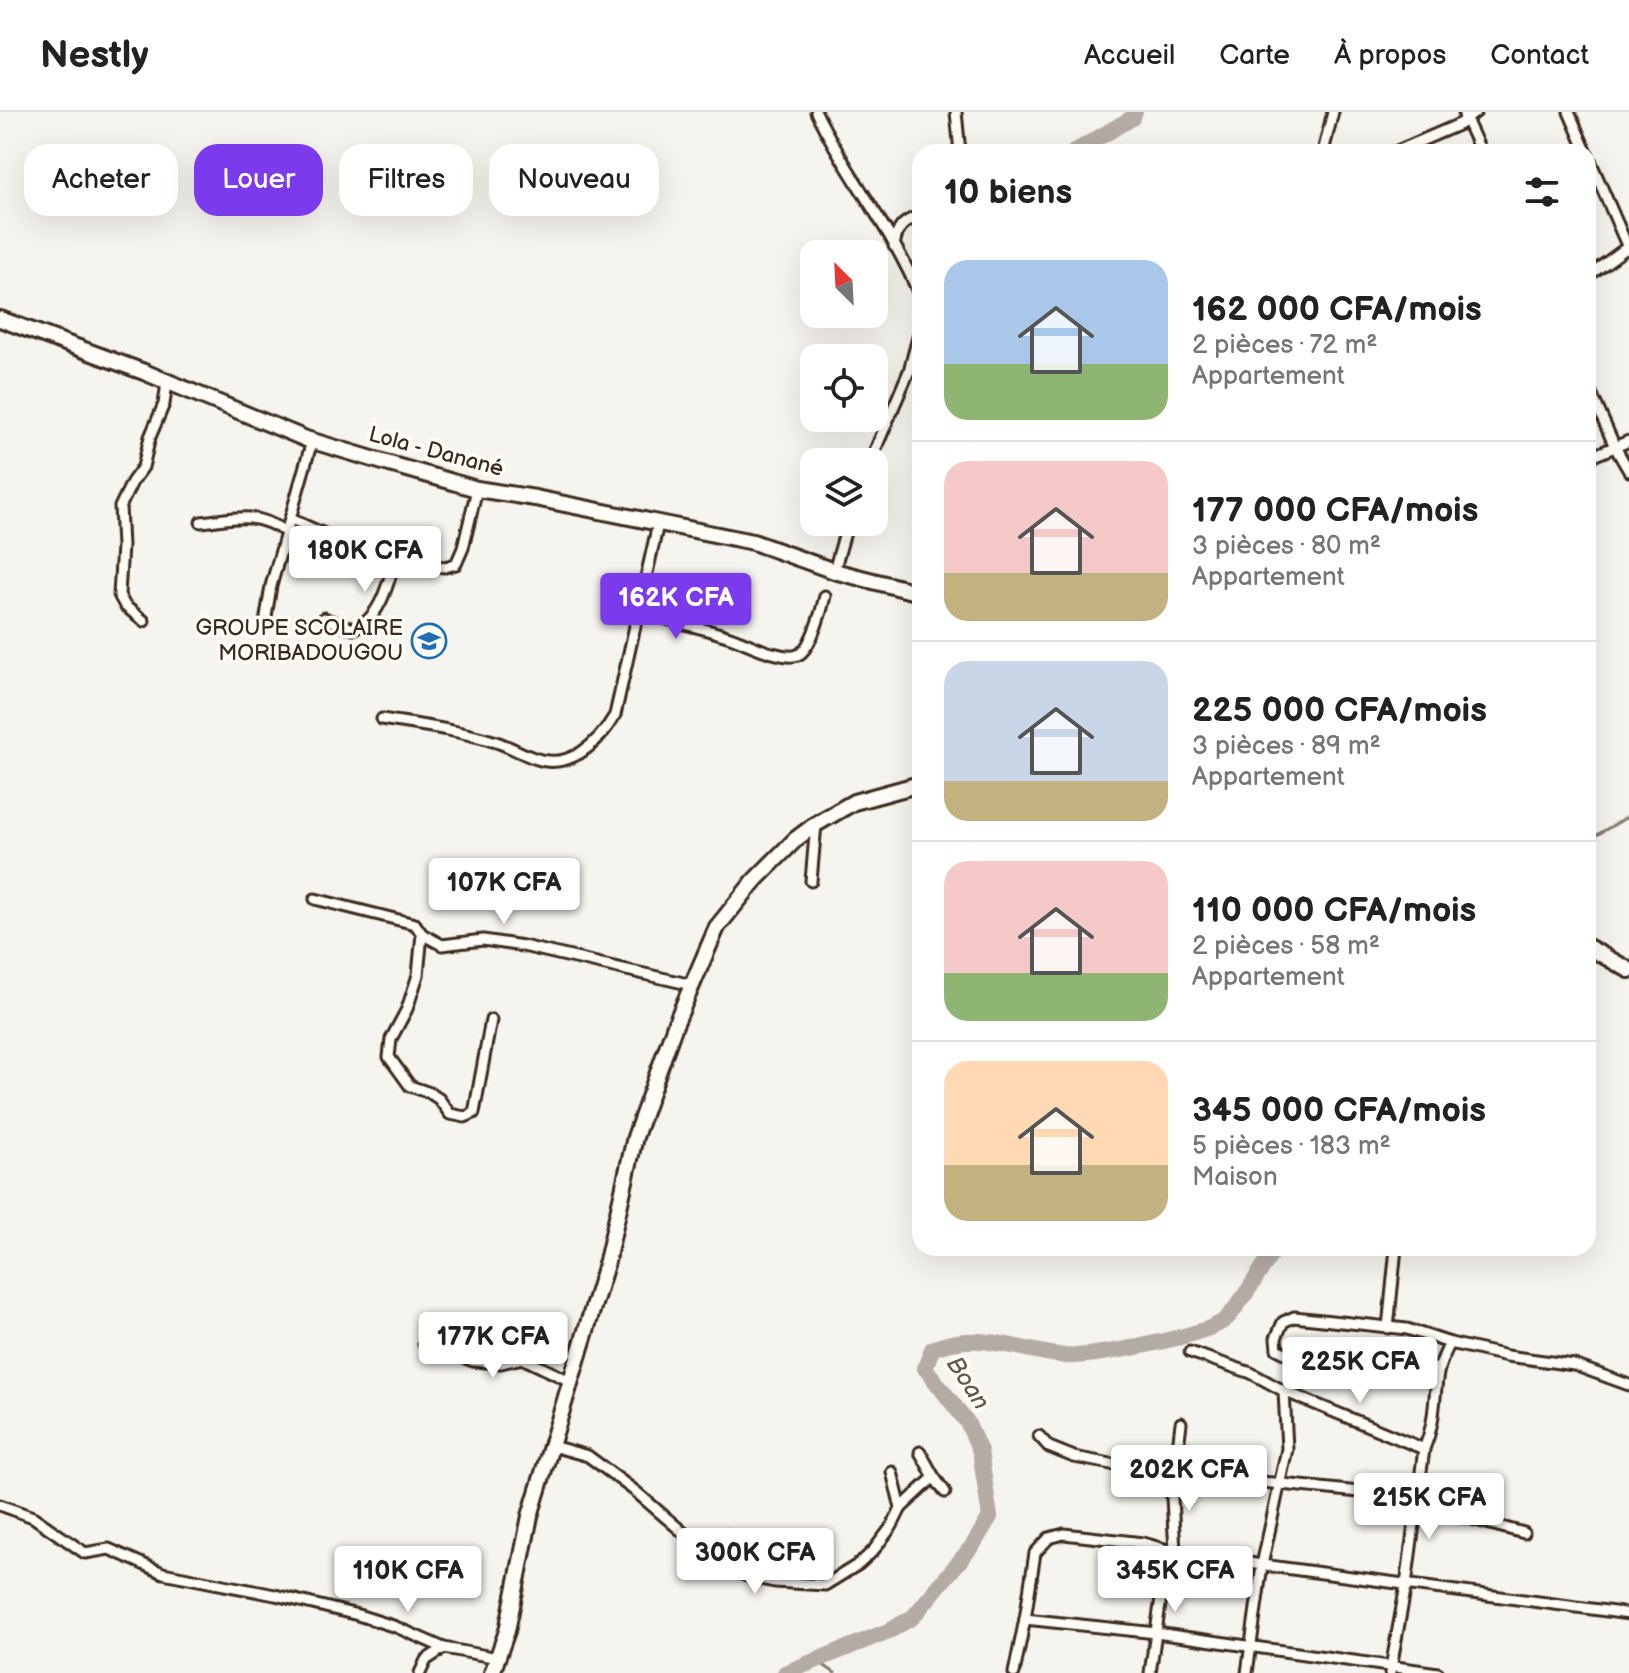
<!DOCTYPE html>
<html lang="fr">
<meta charset="utf-8">
<style>
body{margin:0;font-family:"Balsamiq Sans",sans-serif;background:#f2f2f2;color:#222;height:100vh;display:flex;flex-direction:column;font-size:30px;white-space:nowrap}
*{box-sizing:border-box;margin:0}
p{font-size:26px;color:#767676}
.icon{flex:none;width:44px;height:44px;fill:none;stroke:currentColor;stroke-width:2;stroke-linecap:round;stroke-linejoin:round}
.map{position:relative;flex:1;overflow:hidden}
.drawer{position:absolute;left:912px;top:32px;width:684px;height:1112px;display:flex;flex-direction:column;background:#fff;border-radius:24px;box-shadow:0 8px 32px #0002}
.drawer>*{flex:none}
.top-card{position:absolute;left:24px;top:32px;width:760px;height:72px;display:flex;gap:16px}
.needle{width:52px;rotate:336deg}
.buttons{position:absolute;left:800px;top:128px;display:grid;gap:16px}
.buttons a{display:grid;place-items:center;width:88px;height:88px;border-radius:16px;background:#fff;box-shadow:0 8px 32px #0002;font-size:40px}
.price{position:absolute;translate:-50% -68px;padding:0 18px;border-radius:8px;background:#fff;color:#222;font-size:26px;line-height:52px;filter:drop-shadow(0 2px 4px #0008)}
.price::after{content:'';position:absolute;left:50%;top:48px;width:24px;height:18px;margin-left:-12px;background:inherit;clip-path:polygon(0 0,100% 0,50% 100%)}
.price.on{background:#7c3aed;color:#fff}
ul{padding:0;list-style:none}
li{display:flex;align-items:center;gap:24px;height:200px;padding:0 32px}
li+li{border-top:2px solid #e0e0e0}
li span{display:grid;place-items:center;flex:none;width:224px;height:160px;border-radius:24px;color:#555}
li>.icon{margin-inline-start:auto}
span .icon{width:96px;height:96px;fill:#fffc;stroke-width:1}
li b{font-size:34px}
h2{display:flex;justify-content:space-between;align-items:center;height:96px;padding:0 32px;font-size:34px}
.chip{padding:0 28px;border-radius:24px;background:#fff;box-shadow:0 8px 32px #0002;font-size:28px;line-height:72px}
.chip.on{background:#7c3aed;color:#fff}
header{display:flex;align-items:center;gap:48px;box-sizing:border-box;height:112px;padding:0 40px;background:#fff;border-bottom:2px solid #e0e0e0}
header strong{font-size:38px}
nav{display:flex;gap:44px;margin-inline-start:auto;font-size:28px}
.map>svg:first-child{display:block}
</style>
<header>
<strong>Nestly</strong>
<nav><a>Accueil</a><a>Carte</a><a>À propos</a><a>Contact</a></nav>
</header>
<div class="map">
<svg width="1629" height="1561" viewBox="0 0 1629 1561">
<rect width="100%" height="100%" fill="#f5f4ee"/>
<filter id="ink" filterUnits="userSpaceOnUse"><feTurbulence type="fractalNoise" baseFrequency=".0125" numOctaves="2"/><feDisplacementMap in="SourceGraphic" scale="16" xChannelSelector="R" yChannelSelector="G"/><feConvolveMatrix kernelMatrix="1 2 1 2 8 2 1 2 1" color-interpolation-filters="sRGB"/></filter>
<g filter="url(#ink)">
<g fill="none" stroke-linecap="round" stroke-linejoin="round">
<g stroke="#84786e" stroke-width="3">
<path d="M1588,728L1629,704"/>
<path d="M816,1548L835,1561"/>
</g>
<g stroke="#b4aca4" stroke-width="16">
<path d="M1074,40L1132,6L1135,0"/>
<path d="M785,1561L891,1518L913,1505L973,1433L990,1405L980,1339L967,1310L925,1256L932,1237C979,1217 1018,1239 1065,1244C1090,1246 1208,1224 1226,1207C1243,1190 1261,1156 1276,1136"/>
</g>
<g stroke="#3b2a1e" stroke-width="15">
<g id="street">
<path d="M816,0C846,63 894,119 920,185"/>
<path d="M956,0L960,40"/>
<path d="M1569,0L1629,138"/>
<path d="M1464,3L1481,40"/>
<path d="M1323,40L1333,0"/>
<path d="M1395,40L1460,12L1476,0"/>
<path d="M894,134C897,115 903,110 920,103"/>
<path d="M1588,164L1629,134"/>
<path d="M1588,274L1615,335L1629,359"/>
<path d="M1588,346L1629,329"/>
<path d="M870,350L909,259L920,218"/>
<path d="M291,407L340,429L413,446L426,453L445,455L456,452L463,436L477,377"/>
<path d="M201,410C237,406 253,399 286,420"/>
<path d="M834,459L848,410"/>
<path d="M640,498C668,509 696,514 724,523C742,528 759,539 777,542C784,544 795,546 801,541C812,532 822,498 825,484"/>
<path d="M324,506L353,517C381,508 389,468 396,444"/>
<path d="M144,509L125,494L119,483L122,434L120,395L132,370L143,355L150,325L164,292L167,271"/>
<path d="M265,511L271,474L312,329"/>
<path d="M382,607C419,613 457,618 493,629C507,633 520,641 534,646C569,659 598,632 615,603L658,412"/>
<path d="M811,769L816,712"/>
<path d="M315,787L415,812L422,822L442,833L483,828L523,834L692,873"/>
<path d="M422,822L418,863L407,897L391,927L389,945L410,974L430,981L439,987L450,1002L465,1005L474,1001L491,908"/>
<path d="M1388,1216L1396,1136"/>
<path d="M424,1232L473,1249L501,1251L522,1246L572,1270"/>
<path d="M1190,1240L1251,1261L1284,1279L1287,1337L1262,1453L1247,1561"/>
<path d="M1439,1257L1407,1251L1285,1241L1277,1237L1276,1226L1283,1210L1294,1205L1407,1217L1450,1231"/>
<path d="M1284,1279L1424,1337"/>
<path d="M1039,1324L1049,1335L1074,1345L1111,1352L1175,1361L1417,1386"/>
<path d="M552,1334L588,1344L635,1379L721,1453L750,1465L775,1470L825,1473L859,1452L873,1439L892,1414L901,1396L892,1360"/>
<path d="M920,1340L934,1365L945,1380"/>
<path d="M0,1393L33,1405L85,1441L109,1437L163,1461L275,1483L358,1503L396,1515L444,1536L498,1546"/>
<path d="M901,1396L934,1365"/>
<path d="M1416,1398L1468,1406L1524,1421"/>
<path d="M727,1423L750,1465"/>
<path d="M1175,1440L1172,1385L1181,1311"/>
<path d="M1025,1507L1156,1521L1438,1561"/>
<path d="M420,1561L426,1548L444,1536"/>
<path d="M1014,1561L1025,1507L1035,1441L1049,1426L1064,1422L1143,1431L1175,1440L1262,1453L1629,1502"/>
<path d="M1150,1561L1168,1438"/>
<path d="M1390,1561L1406,1473L1424,1337C1436,1308 1433,1290 1438,1261C1440,1251 1445,1241 1450,1231L1507,1244L1574,1253L1629,1273"/>
</g>
</g>
<g stroke="#3b2a1e" stroke-width="20">
<g id="primary">
<path d="M0,207L144,260L306,327L386,351L477,377L535,386L753,430L834,459L920,481"/>
<path d="M1588,835L1629,858"/>
<path d="M492,1561L507,1519L530,1404L607,1149L635,1025L675,913L717,815L755,768L796,727L816,712L854,690L920,672"/>
</g>
</g>
<use href="#street" stroke="#fdfcf7" stroke-width="9"/>
<use href="#primary" stroke="#fdfcf7" stroke-width="14"/>
</g>
</g>
<defs>
<g id="school-ring" transform="scale(1.8)"><circle r="9.5" fill="#fdfcf7" stroke="#1f6fb2" stroke-width="1.5"/><path d="M0-5L7-2L0 1L-7-2ZM-4 1L0 2.5L4 1V4Q0 6-4 4Z" fill="#1f6fb2"/></g>
</defs>
<g fill-rule="evenodd">
<use href="#school-ring" x="429" y="529"/>
</g>
<g text-anchor="middle" dominant-baseline="central" stroke-width="7" stroke-linejoin="round" paint-order="stroke">
<g font-size="22" fill="#3b2a1e" stroke="#fdfcf7">
<text transform="translate(436 340) rotate(15)">Lola - Danané</text>
</g>
<g font-size="22" fill="#3b2a1e" stroke="#fdfcf7" text-anchor="end">
<text x="403" y="516">GROUPE SCOLAIRE<tspan x="403" dy="25">MORIBADOUGOU</tspan></text>
</g>
<g font-size="24" font-style="italic" fill="#65584d" stroke="#fdfcf7">
<text transform="translate(968 1271) rotate(57)">Boan</text>
</g>
</g>
</svg>
<div class="buttons">
<a><svg class="needle" viewBox="-14 -14 28 28"><path d="M0-13l5 13h-10z" fill="#e53935"/><path d="M0 13l5-13h-10z" fill="#767676"/></svg></a>
<a><svg class="icon" aria-label="locate" viewBox="0 0 24 24"><circle cx="12" cy="12" r="6"/><path d="M12 2v4M12 18v4M2 12h4M18 12h4"/></svg></a>
<a><svg class="icon" aria-label="layers" viewBox="0 0 24 24"><path d="M12 4l9 5-9 5-9-5zM3 14l9 5 9-5"/></svg></a>
</div>
<b class="price" style="left:365px;top:482px">180K CFA</b>
<b class="price on" style="left:676px;top:529px">162K CFA</b>
<b class="price" style="left:504px;top:814px">107K CFA</b>
<b class="price" style="left:493px;top:1268px">177K CFA</b>
<b class="price" style="left:1360px;top:1293px">225K CFA</b>
<b class="price" style="left:1189px;top:1401px">202K CFA</b>
<b class="price" style="left:1429px;top:1429px">215K CFA</b>
<b class="price" style="left:755px;top:1484px">300K CFA</b>
<b class="price" style="left:408px;top:1502px">110K CFA</b>
<b class="price" style="left:1175px;top:1502px">345K CFA</b>
<div class="top-card">
<a class="chip">Acheter</a>
<a class="chip on">Louer</a>
<a class="chip">Filtres</a>
<a class="chip">Nouveau</a>
</div>
<section class="drawer">
<h2>10 biens<svg class="icon" aria-label="filters" viewBox="0 0 24 24"><path d="M4 7h16M4 17h16"/><circle cx="9" cy="7" r="2"/><circle cx="15" cy="17" r="2"/></svg></h2>
<ul>
<li><span style="background:linear-gradient(#a9c7e8 65%,#8fb573 0)"><svg class="icon" aria-label="home" viewBox="0 0 24 24"><path d="M3 11l9-7 9 7M6 9v11h12V9"/></svg></span><div><b>162 000 CFA/mois</b><p>2 pièces · 72 m²</p><p>Appartement</p></div></li>
<li><span style="background:linear-gradient(#f6c9c9 70%,#c2b280 0)"><svg class="icon" aria-label="home" viewBox="0 0 24 24"><path d="M3 11l9-7 9 7M6 9v11h12V9"/></svg></span><div><b>177 000 CFA/mois</b><p>3 pièces · 80 m²</p><p>Appartement</p></div></li>
<li><span style="background:linear-gradient(#c9d6e8 75%,#c2b280 0)"><svg class="icon" aria-label="home" viewBox="0 0 24 24"><path d="M3 11l9-7 9 7M6 9v11h12V9"/></svg></span><div><b>225 000 CFA/mois</b><p>3 pièces · 89 m²</p><p>Appartement</p></div></li>
<li><span style="background:linear-gradient(#f6c9c9 70%,#8fb573 0)"><svg class="icon" aria-label="home" viewBox="0 0 24 24"><path d="M3 11l9-7 9 7M6 9v11h12V9"/></svg></span><div><b>110 000 CFA/mois</b><p>2 pièces · 58 m²</p><p>Appartement</p></div></li>
<li><span style="background:linear-gradient(#ffd9b3 65%,#c2b280 0)"><svg class="icon" aria-label="home" viewBox="0 0 24 24"><path d="M3 11l9-7 9 7M6 9v11h12V9"/></svg></span><div><b>345 000 CFA/mois</b><p>5 pièces · 183 m²</p><p>Maison</p></div></li>
</ul>
</section>
</div>
